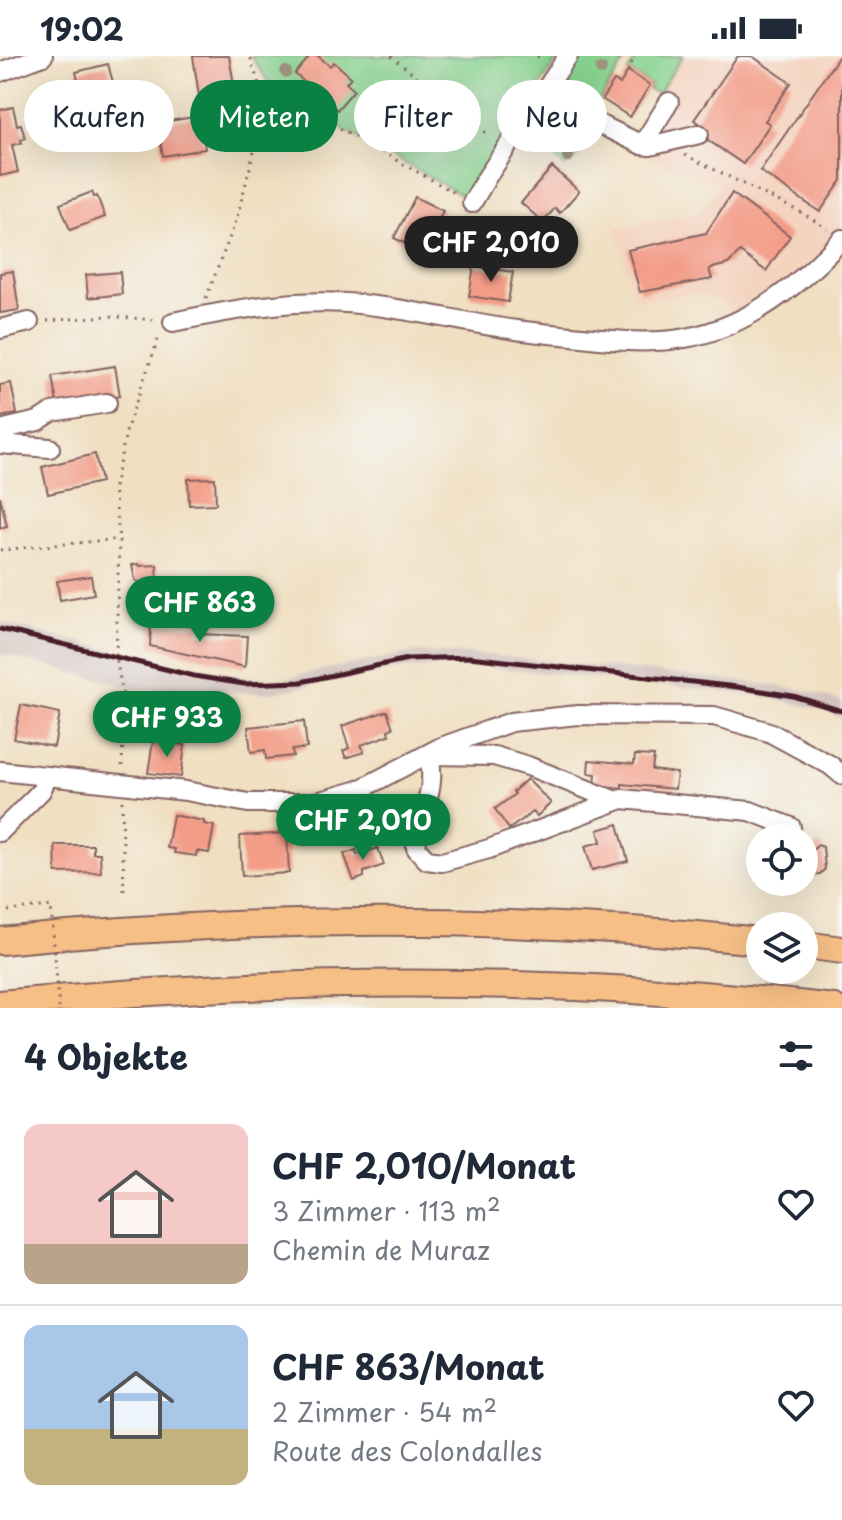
<!DOCTYPE html>
<html lang="de">
<meta charset="utf-8">
<style>
body{margin:0;font-family:"Playpen Sans",sans-serif;background:#f2f2f3;color:#1f2937;height:100vh;display:flex;flex-direction:column;font-size:30px;white-space:nowrap}
*{box-sizing:border-box;margin:0}
p{font-size:26px;color:#747a83}
.icon{flex:none;width:44px;height:44px;fill:none;stroke:currentColor;stroke-width:2;stroke-linecap:round;stroke-linejoin:round}
.map{position:relative;height:952px;overflow:hidden}
.details{display:flex;flex-direction:column;background:#fff;flex:1}
.details>*{flex:none}
.banner{position:absolute;left:24px;top:24px;width:794px;height:72px;display:flex;gap:16px}
.fabs{position:absolute;left:746px;top:768px;display:grid;gap:16px}
.fabs a{display:grid;place-items:center;width:72px;height:72px;border-radius:50%;background:#fff;box-shadow:0 8px 32px #0002;font-size:40px}
.price{position:absolute;translate:-50% -68px;padding:0 18px;border-radius:28px;background:#0b8043;color:#fff;font-size:26px;line-height:52px;filter:drop-shadow(0 2px 4px #0008)}
.price::after{content:'';position:absolute;left:50%;top:48px;width:24px;height:18px;margin-left:-12px;background:inherit;clip-path:polygon(0 0,100% 0,50% 100%)}
.price.selected{background:#222;color:#fff}
ul{padding:0;list-style:none}
li{display:flex;align-items:center;gap:24px;height:200px;padding:0 24px}
li+li{border-top:2px solid #e0e1e3}
li span{display:grid;place-items:center;flex:none;width:224px;height:160px;border-radius:16px;color:#555}
li>.icon{margin-inline-start:auto}
span .icon{width:96px;height:96px;fill:#fffc;stroke-width:1}
li b{font-size:34px}
h2{display:flex;justify-content:space-between;align-items:center;height:96px;padding:0 24px;font-size:34px}
.tag{padding:0 28px;border-radius:36px;background:#fff;box-shadow:0 8px 32px #0002;font-size:28px;line-height:72px}
.tag.selected{background:#0b8043;color:#fff}
.status{display:flex;justify-content:space-between;align-items:center;height:56px;padding:0 40px;background:#fff;direction:ltr}
.status svg{height:22px;fill:currentColor}
.map>svg:first-child{display:block}
</style>
<div class="status"><b>19:02</b><svg viewBox="0 0 49 12"><path d="M0 12V9h3v3zM5 12V6h3v6zM10 12V3h3v9zM15 12V0h3v12zM26 1h20v11H26zM47 4h2v5h-2z"/></svg></div>
<div class="map">
<svg width="842" height="952" viewBox="0 0 842 952">
<rect width="100%" height="100%" fill="#f6f6f2"/>
<filter id="ink" filterUnits="userSpaceOnUse"><feTurbulence type="fractalNoise" baseFrequency=".0125" numOctaves="2"/><feDisplacementMap in="SourceGraphic" scale="16" xChannelSelector="R" yChannelSelector="G"/><feConvolveMatrix kernelMatrix="1 2 1 2 8 2 1 2 1" color-interpolation-filters="sRGB"/></filter>
<filter id="wash" filterUnits="userSpaceOnUse"><feTurbulence type="fractalNoise" baseFrequency=".006" numOctaves="4" result="noise"/><feDisplacementMap in="SourceGraphic" scale="32" xChannelSelector="R" yChannelSelector="G"/><feGaussianBlur stdDeviation="1.8" result="paint"/><feColorMatrix in="noise" values="0 0 0 0 0 0 0 0 0 0 0 0 0 0 0 0 0 1.4 0 .05"/><feComposite in="paint" operator="in"/></filter>
<g filter="url(#wash)">
<rect width="100%" height="100%" fill="#f0dfc1"/>
<path fill="#f4d3bf" d="M683,0H842V183L757,254L732,255L703,237L634,244L616,171L699,155L720,130L631,96L658,38Z"/>
<path fill="#d0c0bb" d="M0,566L191,614L275,624L412,596L479,598L748,626L809,635L842,646V663L823,654L764,640L471,609L393,614L269,637L134,632L0,598Z"/>
<g fill="#85d08d" stroke="#68785c" stroke-width="2">
<path d="M251,0H560L465,141L274,34Z"/>
<path d="M574,0H628L593,55L560,21Z"/>
<path d="M638,0H683L658,38L648,33L650,29L628,15Z"/>
<path d="M550,42L583,66L588,85L573,107L565,110L532,82L528,72Z"/>
</g>
<g id="blocks">
<g fill="#f39d88">
<path d="M193,0H229L235,34L199,40Z"/>
<path d="M310,0H318L330,10L334,6L351,21L346,27L354,34L337,54L295,18Z"/>
<path d="M738,0H752L791,27L765,65L770,68L743,108L699,78L705,71L694,64Z"/>
<path d="M839,0H842V124L820,156L760,115Z"/>
<path d="M108,8L115,34L82,43L76,16Z"/>
<path d="M628,15L650,29L630,61L602,43L614,25L620,28Z"/>
<path d="M13,51L17,69L21,68L25,82L21,84L22,87L12,89L18,116L0,120V54Z"/>
<path d="M200,60L205,93L163,100L157,67Z"/>
<path d="M552,111L579,135L560,157L555,152L543,166L521,147Z"/>
<path d="M92,136L94,141L97,140L105,161L70,174L60,148Z"/>
<path d="M732,137L790,180L766,215L740,196L728,208L709,213L712,223L640,236L628,194L706,177Z"/>
<path d="M415,141L443,155L423,196L394,182Z"/>
<path d="M474,210L513,216L508,246L469,240Z"/>
<path d="M13,215L19,254L0,257V217Z"/>
<path d="M120,216L122,238L88,242L86,219Z"/>
<path d="M115,310L120,340L89,346L57,347L52,320Z"/>
<path d="M11,327L17,358L0,361V329Z"/>
<path d="M95,398L101,426L48,438L42,411Z"/>
<path d="M215,422L216,448L189,449L188,423Z"/>
<path d="M0,440L7,470L0,472Z"/>
<path d="M139,508L140,510L157,509L158,528L142,529L135,524L132,509Z"/>
<path d="M91,520L94,538L60,544L57,525Z"/>
<path d="M151,568L198,570V578L247,580L245,611L150,590Z"/>
<path d="M21,649L60,657L54,691L14,683Z"/>
<path d="M387,655L393,672L388,674L389,679L361,689L364,696L346,702L343,695L349,692L342,670Z"/>
<path d="M304,665L307,692L292,694L293,700L266,703L265,694L251,696L248,671Z"/>
<path d="M153,685L185,689L181,721L148,717Z"/>
<path d="M635,699L654,700L652,714L677,717L675,733L622,728V732L595,729L596,718L588,717L589,704L634,708Z"/>
<path d="M527,723L551,747L537,760L533,756L509,773L495,753L515,738L513,736Z"/>
<path d="M173,759L204,765V768L214,770L209,797L197,795L196,800L174,797L175,793L167,792Z"/>
<path d="M618,768L628,805L592,814L585,790L601,786L598,774Z"/>
<path d="M287,777L289,817L242,820L240,780Z"/>
<path d="M55,789H93V797H100L101,816L56,817Z"/>
<path d="M818,789L823,791L825,813L820,818L809,821L804,818V794L810,796Z"/>
<path d="M378,792L384,809L364,816V821L354,825L344,798L356,794L357,799Z"/>
</g>
</g>
</g>
<g filter="url(#ink)">
<use href="#blocks" fill-opacity="0" stroke="#846260" stroke-width="2"/>
<g fill="none" stroke-linecap="round" stroke-linejoin="round">
<g stroke="#846260" stroke-width="22">
<g id="minor">
<path d="M0,16L43,0"/>
<path d="M551,28L593,65L642,89L650,90L699,78"/>
<path d="M642,89L669,46"/>
<path d="M472,147L487,121L568,0"/>
<path d="M173,266C231,254 288,243 347,247C404,251 460,266 516,274C538,277 560,279 582,281C616,285 652,288 685,282C748,271 801,228 842,183"/>
<path d="M0,273L29,266"/>
<path d="M0,374L38,365L52,356L107,347"/>
<path d="M0,388L50,392"/>
<path d="M0,715L186,735L248,747H313L359,734L441,691L511,666L578,659L714,660L769,676L830,709L842,719"/>
<path d="M616,745L528,710L494,700L429,699C438,738 418,756 416,792L427,804L442,806L489,793L622,743L750,755L791,771"/>
<path d="M0,776L41,735L48,720"/>
</g>
</g>
<g stroke="#846260" stroke-width="30">
<g id="highway">
<path d="M0,885C253,860 507,859 760,885"/>
<path d="M804,889L842,894"/>
<path d="M0,948C277,921 557,919 834,952"/>
</g>
</g>
<g stroke="#846260" stroke-width="3" stroke-dasharray="2 6" stroke-linecap="butt">
<path d="M391,0L490,80"/>
<path d="M537,0L541,3"/>
<path d="M628,15L635,0"/>
<path d="M261,35L280,39L455,137"/>
<path d="M685,99L804,158L827,173"/>
<path d="M206,242L236,165L259,77L261,35L250,0"/>
<path d="M47,265L107,260L155,264"/>
<path d="M0,494L119,483"/>
<path d="M122,710L124,645L116,601L119,483L114,431L127,372L160,278"/>
<path d="M122,745L124,840"/>
</g>
<use href="#minor" stroke="#fff" stroke-width="18"/>
<use href="#highway" stroke="#f5bf86" stroke-width="26"/>
<path stroke="#4a1f2b" stroke-width="5" d="M0,573L194,620L244,628L301,626L408,603L469,601L737,631L793,640L842,655"/>
<path stroke="#846260" stroke-width="3" stroke-dasharray="2 6" stroke-linecap="butt" d="M0,856L51,850L59,952"/>
</g>
<g fill="#9f937e">
<circle cx="601" cy="13" r="6"/>
<circle cx="286" cy="16" r="6"/>
<circle cx="382" cy="63" r="6"/>
<circle cx="567" cy="65" r="6"/>
<circle cx="557" cy="73" r="6"/>
<circle cx="578" cy="74" r="6"/>
<circle cx="423" cy="83" r="6"/>
<circle cx="568" cy="100" r="6"/>
</g>
</g>
</svg>
<div class="fabs">
<a><svg class="icon" aria-label="locate" viewBox="0 0 24 24"><circle cx="12" cy="12" r="6"/><path d="M12 2v4M12 18v4M2 12h4M18 12h4"/></svg></a>
<a><svg class="icon" aria-label="layers" viewBox="0 0 24 24"><path d="M12 4l9 5-9 5-9-5zM3 14l9 5 9-5"/></svg></a>
</div>
<b class="price selected" style="left:491px;top:228px">CHF 2,010</b>
<b class="price" style="left:200px;top:588px">CHF 863</b>
<b class="price" style="left:167px;top:703px">CHF 933</b>
<b class="price" style="left:363px;top:806px">CHF 2,010</b>
<div class="banner">
<a class="tag">Kaufen</a>
<a class="tag selected">Mieten</a>
<a class="tag">Filter</a>
<a class="tag">Neu</a>
</div>
</div>
<section class="details">
<h2>4 Objekte<svg class="icon" aria-label="filters" viewBox="0 0 24 24"><path d="M4 7h16M4 17h16"/><circle cx="9" cy="7" r="2"/><circle cx="15" cy="17" r="2"/></svg></h2>
<ul>
<li><span style="background:linear-gradient(#f6c9c9 75%,#b9a48a 0)"><svg class="icon" aria-label="home" viewBox="0 0 24 24"><path d="M3 11l9-7 9 7M6 9v11h12V9"/></svg></span><div><b>CHF 2,010/Monat</b><p>3 Zimmer · 113 m²</p><p>Chemin de Muraz</p></div><svg class="icon" aria-label="heart" viewBox="0 0 24 24"><path d="M12 20l-8-8c-3-5 5-10 8-4 3-6 11-1 8 4z"/></svg></li>
<li><span style="background:linear-gradient(#a9c7e8 65%,#c2b280 0)"><svg class="icon" aria-label="home" viewBox="0 0 24 24"><path d="M3 11l9-7 9 7M6 9v11h12V9"/></svg></span><div><b>CHF 863/Monat</b><p>2 Zimmer · 54 m²</p><p>Route des Colondalles</p></div><svg class="icon" aria-label="heart" viewBox="0 0 24 24"><path d="M12 20l-8-8c-3-5 5-10 8-4 3-6 11-1 8 4z"/></svg></li>
</ul>
</section>
